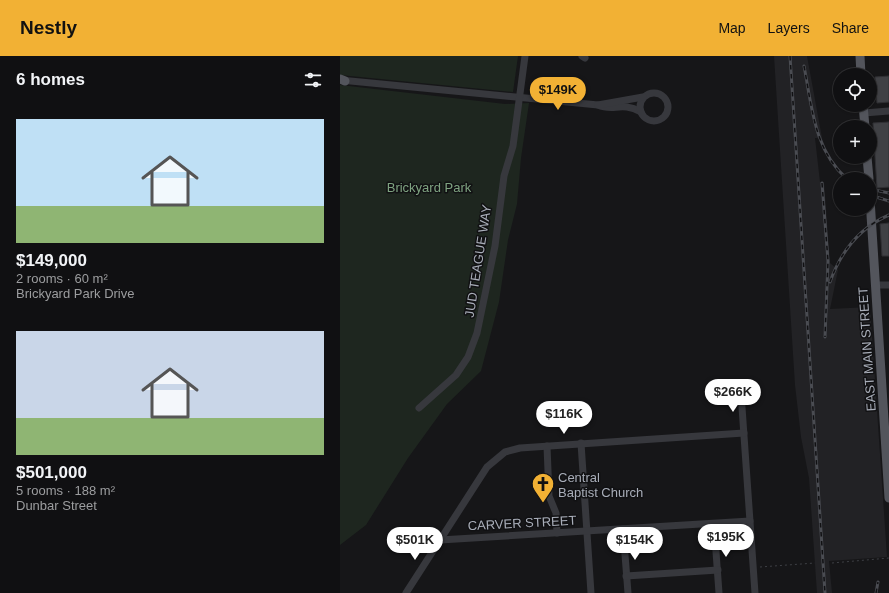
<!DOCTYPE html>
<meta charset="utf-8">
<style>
body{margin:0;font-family:Arial,sans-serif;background:#1e1e20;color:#f1f3f6;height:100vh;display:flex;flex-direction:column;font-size:15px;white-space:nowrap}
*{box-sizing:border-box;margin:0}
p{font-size:13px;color:#9c9d9f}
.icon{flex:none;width:22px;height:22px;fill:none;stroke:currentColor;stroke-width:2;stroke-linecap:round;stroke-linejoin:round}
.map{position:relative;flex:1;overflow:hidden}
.sheet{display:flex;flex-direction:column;background:#101012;width:340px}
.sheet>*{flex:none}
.fabs{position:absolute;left:493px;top:12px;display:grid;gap:8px}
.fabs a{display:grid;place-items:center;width:44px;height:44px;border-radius:50%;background:#101012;box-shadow:0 1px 3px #0004,0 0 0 1px #303032;font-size:20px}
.price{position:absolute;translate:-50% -34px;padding:0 9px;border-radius:14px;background:#fff;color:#222;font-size:13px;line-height:26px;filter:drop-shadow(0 1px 2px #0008)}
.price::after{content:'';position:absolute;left:50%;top:24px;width:12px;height:9px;margin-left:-6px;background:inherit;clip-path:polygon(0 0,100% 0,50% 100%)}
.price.active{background:#f2b134;color:#111}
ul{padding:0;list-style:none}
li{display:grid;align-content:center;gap:8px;height:212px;padding:0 16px}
li span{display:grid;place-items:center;height:124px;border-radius:0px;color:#555}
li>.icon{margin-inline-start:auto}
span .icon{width:72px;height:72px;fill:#fffc;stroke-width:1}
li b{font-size:17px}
h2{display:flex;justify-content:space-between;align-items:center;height:48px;padding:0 16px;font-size:17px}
header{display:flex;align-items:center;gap:24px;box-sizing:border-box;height:56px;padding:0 20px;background:#f2b134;color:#111}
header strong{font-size:19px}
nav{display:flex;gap:22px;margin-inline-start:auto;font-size:14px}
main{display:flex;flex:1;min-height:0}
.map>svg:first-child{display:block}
</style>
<header>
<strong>Nestly</strong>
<nav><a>Map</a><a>Layers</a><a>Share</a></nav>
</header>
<main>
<section class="sheet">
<h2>6 homes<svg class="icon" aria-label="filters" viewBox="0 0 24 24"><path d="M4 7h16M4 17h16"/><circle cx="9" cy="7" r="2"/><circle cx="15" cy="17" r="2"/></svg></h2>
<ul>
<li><span style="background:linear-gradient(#bfe0f5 70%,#8fb573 0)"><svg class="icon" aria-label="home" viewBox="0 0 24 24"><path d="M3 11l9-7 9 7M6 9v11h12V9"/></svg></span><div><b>$149,000</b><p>2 rooms · 60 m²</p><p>Brickyard Park Drive</p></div></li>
<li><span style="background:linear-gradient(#c9d6e8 70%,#8fb573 0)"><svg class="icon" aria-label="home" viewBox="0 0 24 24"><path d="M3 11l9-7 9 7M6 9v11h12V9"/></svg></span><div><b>$501,000</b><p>5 rooms · 188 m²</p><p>Dunbar Street</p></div></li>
</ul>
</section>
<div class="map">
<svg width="549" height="537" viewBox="0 0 549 537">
<rect width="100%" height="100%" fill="#161618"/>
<path fill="#222225" d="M434,0H467L482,82H475L480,126H484L490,207L498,214L490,253L530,251L547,501L489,505L492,537H477L469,422L461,381L455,329Z"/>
<g fill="#1e261f">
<path d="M0,0H178L173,36L0,19Z"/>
<path d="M0,29L165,48L189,47L181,102L177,148L168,184L159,246L141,315L107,348L68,402L26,469L0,489Z"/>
</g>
<g fill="#404145" stroke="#303034">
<path d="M549,20V46L537,47L535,21Z"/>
<path d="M549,66V131L537,132L533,67Z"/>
<path d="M549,167V200H542L540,168Z"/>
</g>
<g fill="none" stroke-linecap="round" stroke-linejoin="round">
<g stroke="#3d3f44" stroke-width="1" stroke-dasharray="2 3" stroke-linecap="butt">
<path d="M492,507L549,502"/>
<path d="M420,511L475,507"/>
</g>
<g stroke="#37383d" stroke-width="7">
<path d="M242,0L245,2"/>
<path d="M0,24L258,49C274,56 281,45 301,56"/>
<circle cx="314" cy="51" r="14"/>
<path d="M258,49L303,41"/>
<path d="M524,57L549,55"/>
<path d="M536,229H549"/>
<path d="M401,337L415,537"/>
<path d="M79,352L116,319L128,301L137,277L155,190L164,120L173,90L185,0"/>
<path d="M241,387L251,537"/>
<path d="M207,390L209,440L216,457L217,477"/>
<path d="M374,468L379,537"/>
<path d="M283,473L288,537"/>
<path d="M100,484L410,465"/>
<path d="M286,520L378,514"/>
<path d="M66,537L147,411L165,396L180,392L404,377"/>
</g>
<g stroke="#53555c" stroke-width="9">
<path d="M520,0L521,19"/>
<path d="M0,23L5,25"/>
<path d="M523,49L525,71"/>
<path d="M527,101L529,123"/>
<path d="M530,143L549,442"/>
</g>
<g stroke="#4a4c52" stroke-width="3">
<g id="rail">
<path d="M450,0L485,537"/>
<path d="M464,10C472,51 474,94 507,123"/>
<path d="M482,127L488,205L485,281"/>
<path d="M530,133L549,137"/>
<path d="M530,139L549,145"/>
<path d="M490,226C501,195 519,172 549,159"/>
<path d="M536,537L538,526"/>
</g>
</g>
<use href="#rail" stroke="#111113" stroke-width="1.5" stroke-dasharray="4.5" stroke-linecap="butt"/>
</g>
<defs>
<g id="church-pin" transform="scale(1.15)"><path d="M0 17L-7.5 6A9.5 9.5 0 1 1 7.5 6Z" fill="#f2b134" stroke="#111113"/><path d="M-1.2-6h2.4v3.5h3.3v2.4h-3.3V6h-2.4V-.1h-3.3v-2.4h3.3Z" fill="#111"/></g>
</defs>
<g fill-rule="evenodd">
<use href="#church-pin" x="203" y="428"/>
</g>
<g text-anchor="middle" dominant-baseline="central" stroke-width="3" stroke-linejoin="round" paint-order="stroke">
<g font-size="13" fill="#7fa381" stroke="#111113">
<text x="89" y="131">Brickyard Park</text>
</g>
<g font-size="13" fill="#a8adb8" stroke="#111113">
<text transform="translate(138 205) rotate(-81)">JUD TEAGUE WAY</text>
<text transform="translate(527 293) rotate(-94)">EAST MAIN STREET</text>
<text transform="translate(182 467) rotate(-3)">CARVER STREET</text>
</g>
<g font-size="13" fill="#a8adb8" stroke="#111113" text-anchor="start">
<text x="218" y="421">Central<tspan x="218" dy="15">Baptist Church</tspan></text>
</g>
</g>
</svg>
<div class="fabs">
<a><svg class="icon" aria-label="locate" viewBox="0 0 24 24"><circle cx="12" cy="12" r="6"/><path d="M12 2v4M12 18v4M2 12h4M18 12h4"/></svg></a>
<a>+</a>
<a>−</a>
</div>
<b class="price active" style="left:218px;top:55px">$149K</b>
<b class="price" style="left:393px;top:357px">$266K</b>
<b class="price" style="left:224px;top:379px">$116K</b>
<b class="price" style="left:386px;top:502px">$195K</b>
<b class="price" style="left:75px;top:505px">$501K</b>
<b class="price" style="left:295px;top:505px">$154K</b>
</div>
</main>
